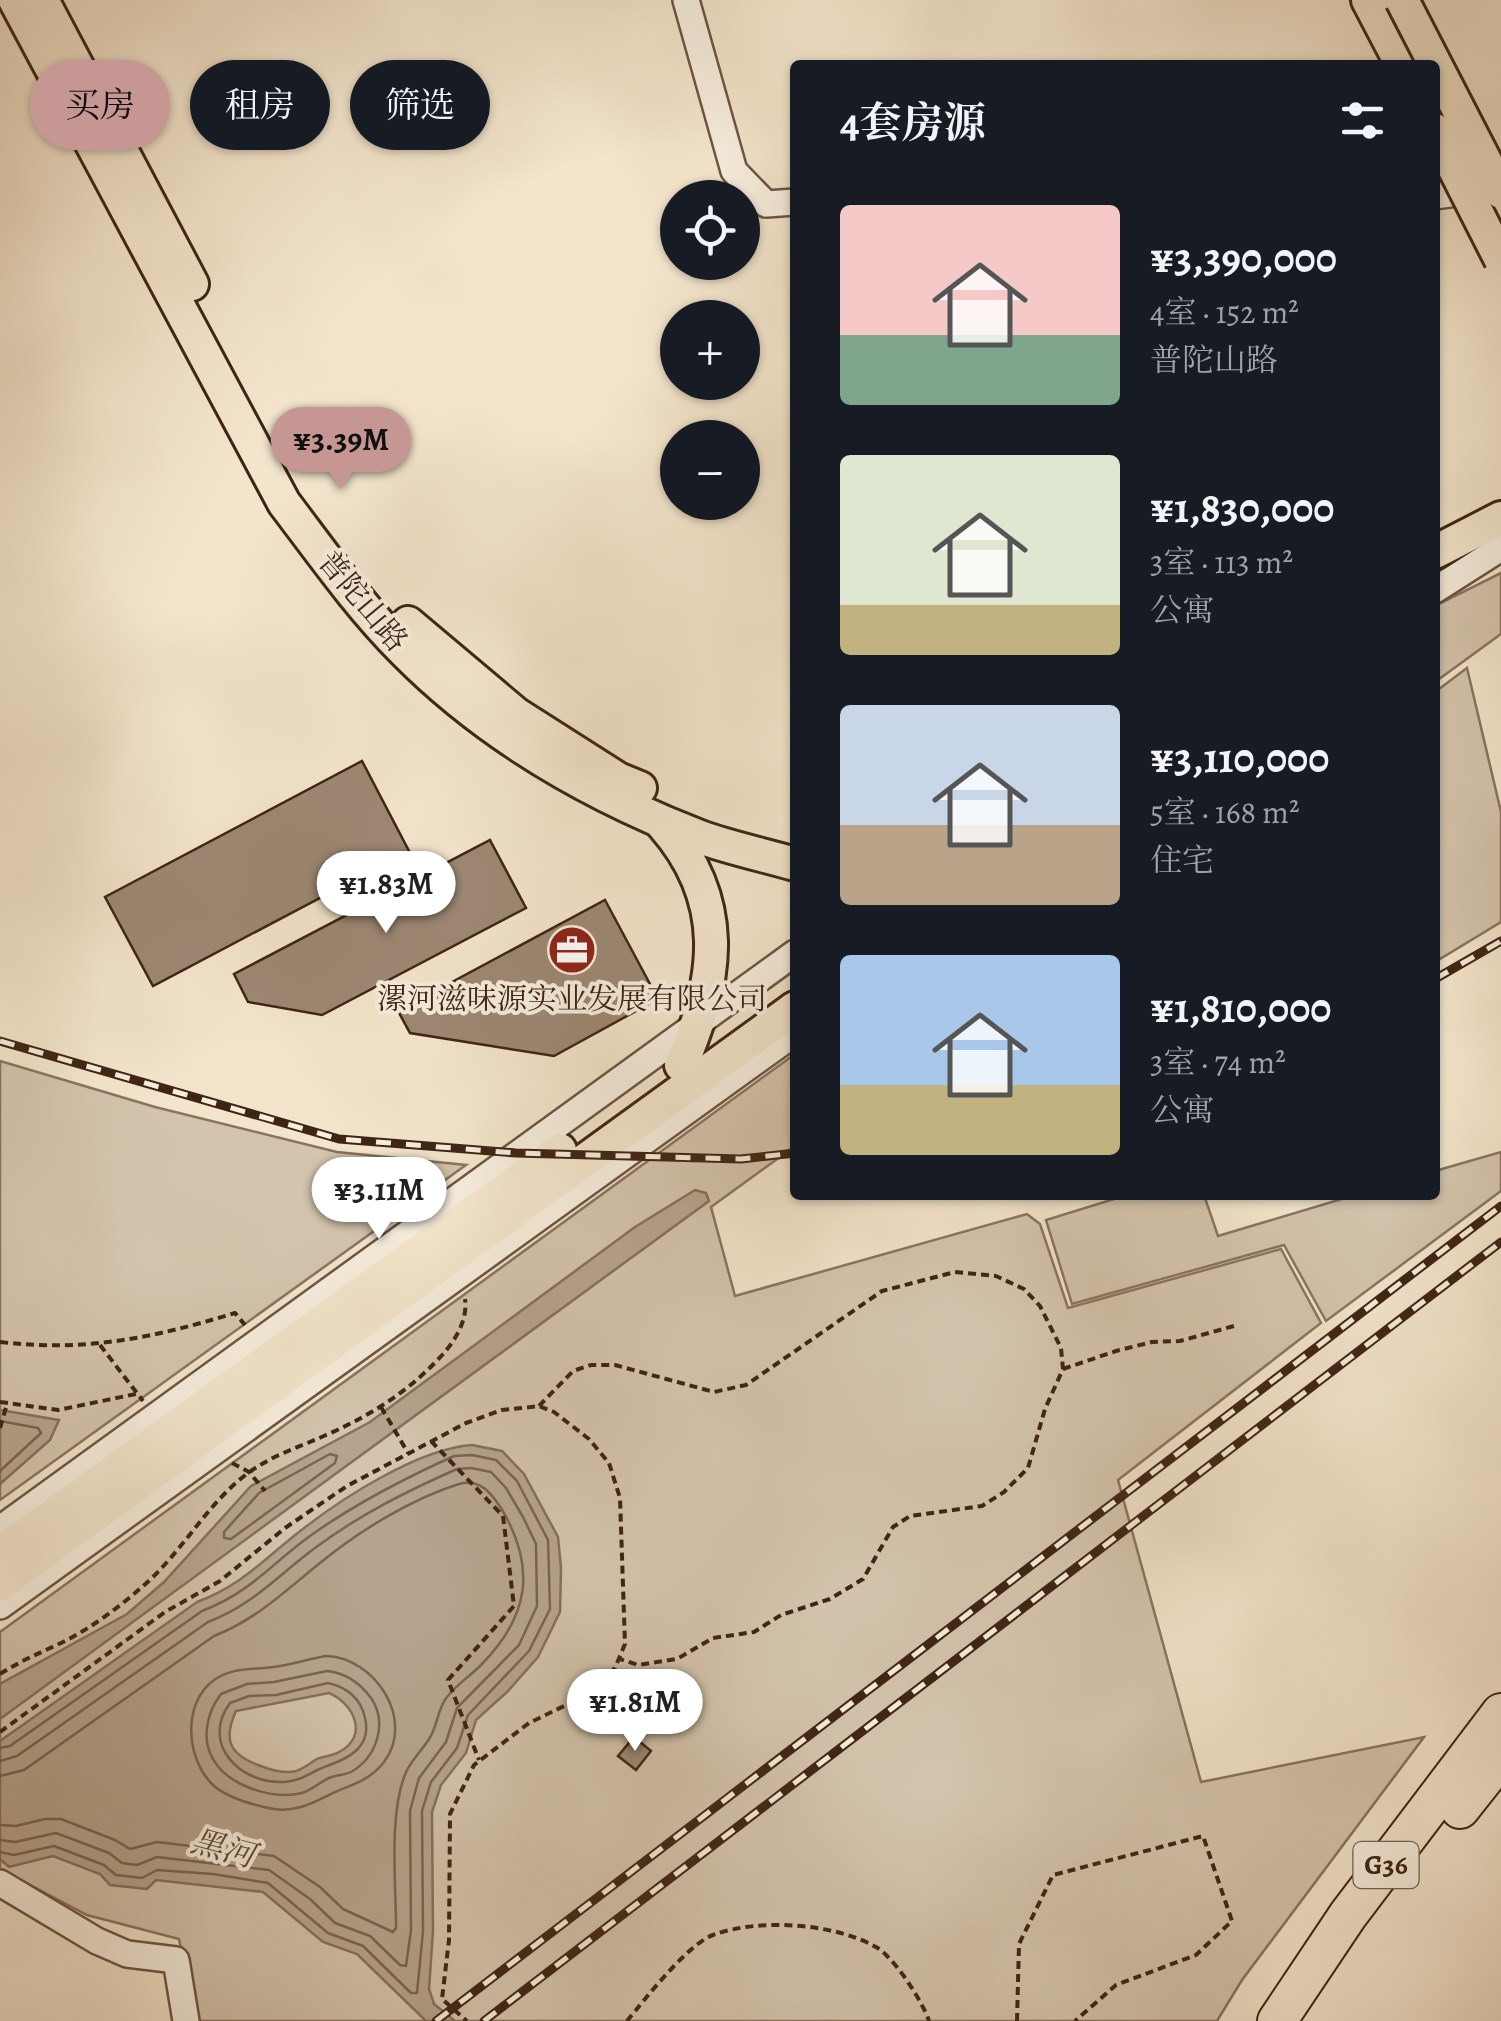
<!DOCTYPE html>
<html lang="zh">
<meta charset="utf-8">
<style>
body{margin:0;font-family:Alegreya,"Noto Serif SC",serif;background:#20242c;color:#f1f3f6;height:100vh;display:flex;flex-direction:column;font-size:38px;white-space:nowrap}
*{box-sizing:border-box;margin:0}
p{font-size:32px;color:#9ea1a6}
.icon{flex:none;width:55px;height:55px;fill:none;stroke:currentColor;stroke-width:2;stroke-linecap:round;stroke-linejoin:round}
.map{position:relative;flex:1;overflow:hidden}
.details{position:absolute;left:790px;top:60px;width:650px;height:1140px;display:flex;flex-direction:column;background:#171b24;border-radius:10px;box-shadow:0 2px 8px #0004}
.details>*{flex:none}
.hud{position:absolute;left:30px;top:60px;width:610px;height:90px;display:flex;gap:20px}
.fabs{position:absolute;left:660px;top:180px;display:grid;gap:20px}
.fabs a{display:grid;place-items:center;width:100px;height:100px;border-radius:50%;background:#171b24;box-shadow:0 2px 8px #0004;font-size:50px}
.price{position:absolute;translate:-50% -85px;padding:0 22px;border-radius:35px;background:#fff;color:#222;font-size:32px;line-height:65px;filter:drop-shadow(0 2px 5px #0008)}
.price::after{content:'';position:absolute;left:50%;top:60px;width:30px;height:22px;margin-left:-15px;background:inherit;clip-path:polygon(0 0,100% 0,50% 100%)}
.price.current{background:#c59692;color:#111}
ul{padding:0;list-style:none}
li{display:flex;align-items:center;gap:30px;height:250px;padding:0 50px}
li span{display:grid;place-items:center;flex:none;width:280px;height:200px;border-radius:10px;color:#555}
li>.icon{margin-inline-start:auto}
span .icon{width:120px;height:120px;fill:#fffc;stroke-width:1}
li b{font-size:42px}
h2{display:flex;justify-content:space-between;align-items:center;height:120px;padding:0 50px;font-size:42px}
.chip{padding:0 35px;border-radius:45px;background:#171b24;box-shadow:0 2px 8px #0004;font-size:35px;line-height:90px}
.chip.current{background:#c59692;color:#111}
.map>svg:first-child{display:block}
</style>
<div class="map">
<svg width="1501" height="2021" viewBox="0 0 1501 2021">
<rect width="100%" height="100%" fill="#f3e5cc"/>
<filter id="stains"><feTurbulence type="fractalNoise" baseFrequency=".002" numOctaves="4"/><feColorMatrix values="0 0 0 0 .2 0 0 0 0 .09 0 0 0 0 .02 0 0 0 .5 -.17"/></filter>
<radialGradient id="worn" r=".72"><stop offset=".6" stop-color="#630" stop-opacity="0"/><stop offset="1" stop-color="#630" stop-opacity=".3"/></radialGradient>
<g fill="#d4c4ad" stroke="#8a7460" stroke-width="2.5">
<path d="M1501,573V634L1435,682V606Z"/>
<path d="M1467,668L1501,812V922L1435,962V692Z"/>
<path d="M795,1054V1146L711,1207L735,1296L1027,1214L1040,1224L1068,1308L1281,1249L1321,1323L1118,1480L1201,1782L1424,1737L1242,1980L1217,2021H195L179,1939L87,1915L0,1869V1632Z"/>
<path d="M0,1061L155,1107L337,1152L466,1165L0,1500Z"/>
<path d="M1501,1152V1191L1326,1321L1284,1245L1072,1304L1046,1220L1127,1195H1204L1218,1236L1355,1195H1435V1171Z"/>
</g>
<g fill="#b6a38d" stroke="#86705d" stroke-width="2.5" fill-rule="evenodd">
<path d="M695,1190L706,1193L709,1201L0,1719V1684L127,1614L164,1582L251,1486L370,1422L635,1227Z"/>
<path d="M0,1410L59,1420L50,1440L0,1484Z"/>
<path d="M472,1445L502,1451L524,1474L558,1537L561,1568L560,1612L538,1657L508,1691L476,1720L466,1753L441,1785L432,1812L433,1931L429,1989L434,2004L455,2021H426L357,1954L323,1942L263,1892L156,1880L147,1889L110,1885L100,1874L53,1856L9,1867L0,1859V1741L197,1602C242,1585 263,1560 299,1532C342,1498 418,1449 472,1445ZM329,1693C353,1703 370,1736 339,1752C333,1756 324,1756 317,1759C310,1763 303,1769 296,1771C283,1774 270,1770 258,1765C229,1754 223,1739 236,1711Z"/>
</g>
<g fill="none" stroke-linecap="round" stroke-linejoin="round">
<g stroke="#7a6450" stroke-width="2.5">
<path d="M0,1421L38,1428L41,1433L0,1471"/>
<path d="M330,1454L337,1456L335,1463L231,1539L224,1538V1532L259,1493Z"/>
<path d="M326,1656C374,1657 416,1719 384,1762C369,1781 353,1784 333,1793C311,1804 293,1814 268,1808C250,1804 225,1797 212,1784C186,1758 182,1703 214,1680C232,1667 253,1670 273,1667C291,1665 308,1659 326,1656Z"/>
<path d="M327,1671C346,1673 360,1683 371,1698C388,1723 377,1757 351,1772C345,1775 336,1775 329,1778C320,1782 312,1790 302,1793C272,1800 228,1786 213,1759C201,1739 207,1712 221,1694L247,1684L274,1682Z"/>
<path d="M328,1683C346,1687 361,1698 365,1718C372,1746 350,1758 327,1766C312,1771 302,1781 284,1782C240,1784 200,1744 230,1703L249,1696L276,1695Z"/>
<path d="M0,1748L10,1746L202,1611C251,1592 270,1565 310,1536C356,1503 403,1479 454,1456L472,1455L496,1460L517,1481L548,1540L550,1609L529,1651L468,1715L457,1748L431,1782L422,1811L423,1931L417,1993H411L363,1946L328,1933L268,1883L213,1874L157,1870L142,1878L116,1875L104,1865L54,1846L14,1855L0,1852"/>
<path d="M0,1761L17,1756L208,1622C253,1605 277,1576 315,1548C359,1515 407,1491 457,1469L471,1468L491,1472L506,1488L523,1517L536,1544L537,1606L519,1645L457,1708L446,1742L419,1778L410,1811L411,1930L406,1966L400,1965L370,1936L335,1923L310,1899L269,1870L157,1857L137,1865L122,1863L109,1853L56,1833L15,1842L0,1840"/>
<path d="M0,1776L24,1770L214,1636C257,1619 285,1591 320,1563C359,1531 411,1499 459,1484C480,1478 491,1493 501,1508C537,1568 529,1617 480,1666C470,1676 456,1685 447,1697C437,1709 438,1726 429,1739C421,1752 409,1762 404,1777C389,1820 396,1881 396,1928L393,1932L343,1909L320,1887L274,1856L157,1842L130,1849L115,1840L61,1819H45L16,1826L0,1825"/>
</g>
</g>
<g fill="#9d8874" stroke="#3f2414" stroke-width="2.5">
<path d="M362,761L409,851L153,986L105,897Z"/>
<path d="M490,840L526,908L322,1015L248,1002L234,974Z"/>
<path d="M605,900L658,999L554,1056L410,1033L398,1011Z"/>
<path d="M634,1737L651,1751L636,1770L618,1756Z"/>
</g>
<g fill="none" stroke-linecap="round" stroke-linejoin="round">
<g stroke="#6c5442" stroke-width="30">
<g id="minor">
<path d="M686,0L734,171L766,204L795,202"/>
<path d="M1435,196L1480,190"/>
<path d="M1435,590L1501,548"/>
<path d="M0,1529L795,953"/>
<path d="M0,1606L795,1033"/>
<path d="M0,1883L97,1941L127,1954L176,1960L186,2021"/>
</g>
</g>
<g stroke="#3f2414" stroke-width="38">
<g id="major">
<path d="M15,0L284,503C322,553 359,606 404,651C486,734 591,795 700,837C730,848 764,855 795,864"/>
<path d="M42,0L192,284"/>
<path d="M1368,0L1402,65"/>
<path d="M1435,552L1501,518"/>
<path d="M408,623L516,714L618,779L640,788"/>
<path d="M663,825C729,900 719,979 681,1065"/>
<path d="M0,1553L560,1150"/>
<path d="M0,1584L795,1008"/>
</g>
</g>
<g stroke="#3f2414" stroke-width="42">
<g id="highway">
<path d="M1460,1809L1501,1757"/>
<path d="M1277,2021L1348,1915L1501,1713"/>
</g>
</g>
<g stroke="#3f2414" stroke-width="4" stroke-dasharray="8 5" stroke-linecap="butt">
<path d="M0,1342C86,1352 153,1338 235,1313L245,1325"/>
<path d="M100,1345L143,1401"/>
<path d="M1063,1369L1116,1351L1152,1342L1180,1341L1234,1326"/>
<path d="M0,1402L58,1410L136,1394"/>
<path d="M539,1406L573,1371L591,1365H615L714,1392L746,1385L882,1291L955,1272L996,1276L1024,1289L1040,1306L1061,1348L1063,1369L1045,1409L1028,1468L1004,1492L982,1506L910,1516L893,1527L863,1579L830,1599L781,1615L754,1632L713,1638L677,1659L638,1665L620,1659"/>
<path d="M381,1407L408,1453"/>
<path d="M0,1428L7,1404"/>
<path d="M431,1441L503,1516L514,1606L448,1680L479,1760"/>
<path d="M232,1463L249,1472L265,1491"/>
<path d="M0,1674C20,1661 40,1653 61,1643C90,1629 118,1608 142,1587C183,1552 208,1501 251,1471C275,1454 300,1447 326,1435C372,1415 411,1390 444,1353C456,1339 468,1319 465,1299"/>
<path d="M0,1732L165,1612L220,1581L285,1528L347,1486L466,1423L502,1410L522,1408L539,1406L554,1412L589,1439L609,1463L620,1498L625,1644L615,1668L587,1695L529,1723L474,1765L450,1814L449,1940L442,1999L467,2021"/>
<path d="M627,2021C645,1999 688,1944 713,1935C758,1918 834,1923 876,1947C894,1957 923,2002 929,2021"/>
<path d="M1017,2021L1019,1944L1053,1875L1203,1836L1232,1921L1196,1955L1116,1985L1075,2021"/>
</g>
<use href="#minor" stroke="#f7eede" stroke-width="25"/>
<use href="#major" stroke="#f3e5cc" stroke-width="32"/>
<use href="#highway" stroke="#f3e5cc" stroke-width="38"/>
<g stroke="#3f2414" stroke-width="9">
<g id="rail">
<path d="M1435,979L1501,941"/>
<path d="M0,1041L339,1139L516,1153L741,1159L795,1153"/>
<path d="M436,2021L1501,1206"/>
<path d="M484,2021L1501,1242"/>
</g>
</g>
<use href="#rail" stroke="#f7eede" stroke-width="5" stroke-dasharray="15" stroke-linecap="butt"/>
<g stroke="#3f2414" stroke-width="38" stroke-linecap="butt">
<g id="major-bridge">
<path d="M1402,0L1501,192"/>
<path d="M1435,130L1501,260"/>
</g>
</g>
<use href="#major-bridge" stroke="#f3e5cc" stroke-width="32"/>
</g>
<defs>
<g id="office-disc" transform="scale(2.5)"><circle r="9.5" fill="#8f2418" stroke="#f7eede"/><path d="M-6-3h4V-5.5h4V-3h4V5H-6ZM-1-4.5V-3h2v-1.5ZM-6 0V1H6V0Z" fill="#fff"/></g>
</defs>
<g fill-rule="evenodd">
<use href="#office-disc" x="572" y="950"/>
</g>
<g text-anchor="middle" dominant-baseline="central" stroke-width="8" stroke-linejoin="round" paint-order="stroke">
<rect fill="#f7eede" stroke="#766151" stroke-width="2.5" x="1353.5" y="1842" width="65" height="46" rx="8"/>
<g font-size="28" font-weight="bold" fill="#3f2414">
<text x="1386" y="1865">G36</text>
</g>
<g font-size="30" fill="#3f2414" stroke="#f7eede">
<text transform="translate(363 601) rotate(50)">普陀山路</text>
</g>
<g font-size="30" fill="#3f2414" stroke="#f7eede">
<text x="572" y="999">漯河滋味源实业发展有限公司</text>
</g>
<g font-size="32" font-style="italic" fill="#634a38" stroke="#f7eede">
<text transform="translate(223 1848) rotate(15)">黑河</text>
</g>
</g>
<rect width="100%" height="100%" filter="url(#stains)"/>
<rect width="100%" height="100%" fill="url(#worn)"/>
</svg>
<div class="fabs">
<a><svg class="icon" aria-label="locate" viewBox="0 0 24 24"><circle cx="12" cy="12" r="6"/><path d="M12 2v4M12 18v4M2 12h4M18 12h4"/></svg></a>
<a>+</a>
<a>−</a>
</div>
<b class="price current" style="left:341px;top:492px">¥3.39M</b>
<b class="price" style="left:386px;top:936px">¥1.83M</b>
<b class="price" style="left:379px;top:1242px">¥3.11M</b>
<b class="price" style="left:635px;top:1754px">¥1.81M</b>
<div class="hud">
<a class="chip current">买房</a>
<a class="chip">租房</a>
<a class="chip">筛选</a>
</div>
<section class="details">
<h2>4套房源<svg class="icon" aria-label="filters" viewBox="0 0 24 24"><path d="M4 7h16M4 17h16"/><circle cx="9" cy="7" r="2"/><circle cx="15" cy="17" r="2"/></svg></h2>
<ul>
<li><span style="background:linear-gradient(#f6c9c9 65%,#7fa58c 0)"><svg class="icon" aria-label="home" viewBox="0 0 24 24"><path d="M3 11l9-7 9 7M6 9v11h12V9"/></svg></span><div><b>¥3,390,000</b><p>4室 · 152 m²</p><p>普陀山路</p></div></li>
<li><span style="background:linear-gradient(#dfe7d0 75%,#c2b280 0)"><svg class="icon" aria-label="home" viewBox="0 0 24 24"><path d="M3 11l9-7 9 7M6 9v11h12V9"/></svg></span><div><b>¥1,830,000</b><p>3室 · 113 m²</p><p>公寓</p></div></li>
<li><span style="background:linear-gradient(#c9d6e8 60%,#b9a48a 0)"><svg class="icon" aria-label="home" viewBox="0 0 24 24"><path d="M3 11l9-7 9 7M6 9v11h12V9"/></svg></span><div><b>¥3,110,000</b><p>5室 · 168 m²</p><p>住宅</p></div></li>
<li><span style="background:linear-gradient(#a9c7e8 65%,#c2b280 0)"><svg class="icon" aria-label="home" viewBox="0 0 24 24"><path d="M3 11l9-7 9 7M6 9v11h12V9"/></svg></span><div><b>¥1,810,000</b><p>3室 · 74 m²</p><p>公寓</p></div></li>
</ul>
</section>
</div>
